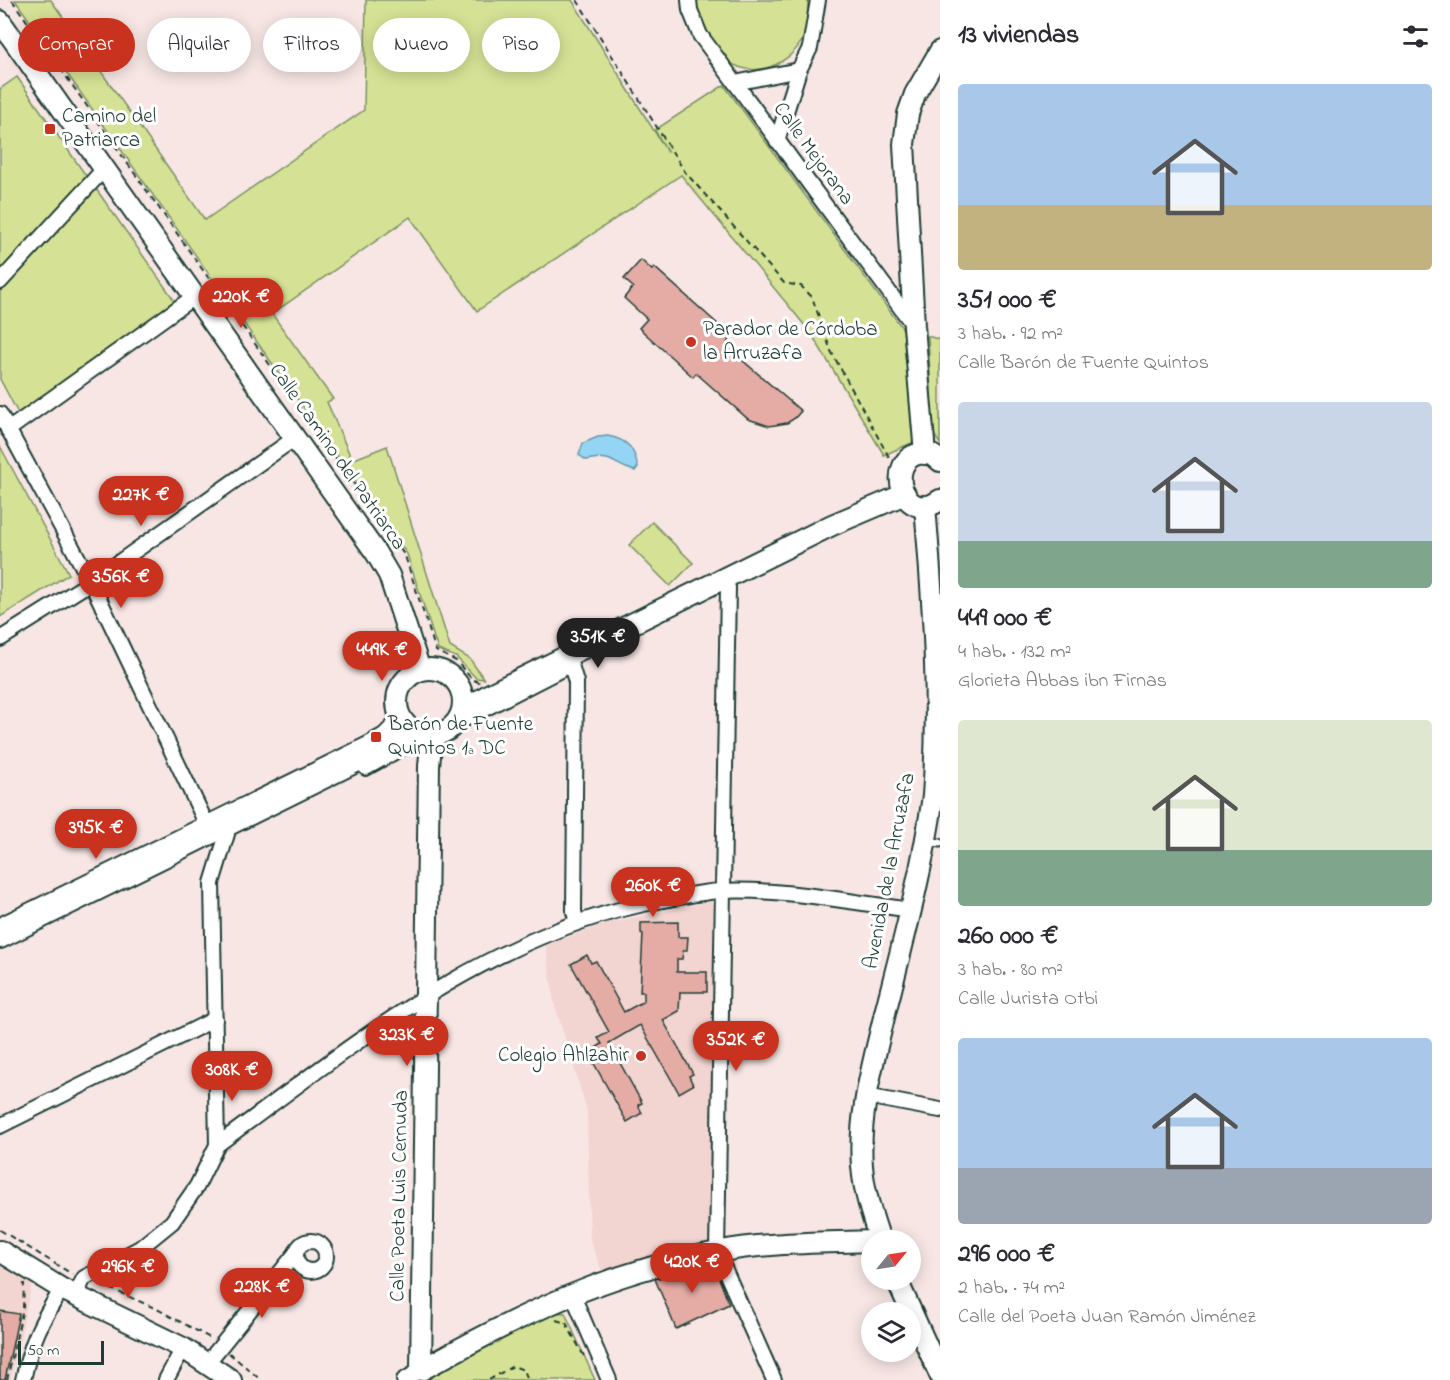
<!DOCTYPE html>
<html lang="es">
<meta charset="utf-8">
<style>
body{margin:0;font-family:"Indie Flower",sans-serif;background:#f7f7f7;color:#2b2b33;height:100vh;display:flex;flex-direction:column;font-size:22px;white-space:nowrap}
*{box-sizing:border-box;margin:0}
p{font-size:20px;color:#7c7c81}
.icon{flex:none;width:33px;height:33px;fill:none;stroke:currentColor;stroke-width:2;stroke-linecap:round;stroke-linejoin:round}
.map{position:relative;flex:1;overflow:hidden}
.drawer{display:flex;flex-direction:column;background:#fff;width:510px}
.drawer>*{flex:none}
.top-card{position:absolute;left:18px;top:18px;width:570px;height:54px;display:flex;gap:12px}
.needle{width:39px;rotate:60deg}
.buttons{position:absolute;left:861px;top:1230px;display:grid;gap:12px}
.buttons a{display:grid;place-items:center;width:60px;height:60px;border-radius:50%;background:#fff;box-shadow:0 3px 15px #0003;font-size:30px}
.scale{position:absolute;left:18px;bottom:15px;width:86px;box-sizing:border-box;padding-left:6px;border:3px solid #1f3d34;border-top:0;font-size:16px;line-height:21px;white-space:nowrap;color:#1f3d34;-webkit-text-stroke:4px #fff;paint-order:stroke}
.price{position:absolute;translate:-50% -51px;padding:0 14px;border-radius:21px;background:#c8321e;color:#fff;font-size:20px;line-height:39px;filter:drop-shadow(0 2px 3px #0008)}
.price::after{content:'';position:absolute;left:50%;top:36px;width:18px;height:14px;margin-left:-9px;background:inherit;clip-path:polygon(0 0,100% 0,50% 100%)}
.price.current{background:#222;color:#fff}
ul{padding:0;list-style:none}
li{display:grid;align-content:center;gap:12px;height:318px;padding:0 18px}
li span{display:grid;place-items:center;height:186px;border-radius:6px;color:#555}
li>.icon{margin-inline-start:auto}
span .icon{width:108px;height:108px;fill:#fffc;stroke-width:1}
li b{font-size:26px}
h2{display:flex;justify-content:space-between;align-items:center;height:72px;padding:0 18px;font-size:26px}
.pill{padding:0 21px;border-radius:27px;background:#fff;box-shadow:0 3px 15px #0003;font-size:21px;line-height:54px}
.pill.current{background:#c8321e;color:#fff}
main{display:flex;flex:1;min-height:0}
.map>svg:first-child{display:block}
</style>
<main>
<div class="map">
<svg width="940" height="1380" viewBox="0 0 940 1380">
<rect width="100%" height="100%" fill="#f7e6e4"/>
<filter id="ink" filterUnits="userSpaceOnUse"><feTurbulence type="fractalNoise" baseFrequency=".0167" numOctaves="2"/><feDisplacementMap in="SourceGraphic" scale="12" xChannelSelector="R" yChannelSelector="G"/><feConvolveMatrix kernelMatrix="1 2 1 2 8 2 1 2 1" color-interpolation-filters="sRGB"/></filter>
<g filter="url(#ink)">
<g fill="#f2d4d1">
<path d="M713,901L711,1245L603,1274L590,1240L587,1110L554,1002L546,945L605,924Z"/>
<path d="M0,1263L32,1282L11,1380H0Z"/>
</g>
<g fill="#d5e295" stroke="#7a9064" stroke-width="1.5">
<path d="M15,0H51L205,220L364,110L366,0H572L668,153L655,130L724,85L903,329L916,441L884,455L811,333L681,175L477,311L410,217L272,314L333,399L327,402L352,460L387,446L450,647L470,659L484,679L476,678L456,657L438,650L407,554Z"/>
<path d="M696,0H808C807,11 809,27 804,36C790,69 742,84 718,51C708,38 703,20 696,5Z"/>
<path d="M17,77L89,180L0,278V89Z"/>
<path d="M94,186L177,304L20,417L0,379V287Z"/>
<path d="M928,336L940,340V444L933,433Z"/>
<path d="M0,446L69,574L0,617Z"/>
<path d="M652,522L693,563L670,586L629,545Z"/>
<path d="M550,1312L565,1313L595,1380H418Z"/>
</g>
<path fill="#94d5f5" stroke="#6598a8" stroke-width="1.5" d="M608,436C629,440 634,449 638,467L635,471C611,465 615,454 586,460L579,455L583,443L598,437Z"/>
<g fill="#e5aba5" stroke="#1f3d34" stroke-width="1.5">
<path d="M641,260L652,270L654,267L721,327L718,330L729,339L726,346L801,411L795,418L787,423L769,426L748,419L696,373L693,377L639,328L647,319L624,298L633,287L624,279Z"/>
<path d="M678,922V937H688L687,950L683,951L682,959H677V972H707V992H680L679,1011L663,1020L693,1074L689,1076L693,1085L679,1093L640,1025L609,1043L642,1103L638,1105L642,1113L627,1122L588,1053L602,1044L598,1038L609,1032L571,964L587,955L591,963L596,961L624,1012L644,1001V992H640L643,934L641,933V923Z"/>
<path d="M713,1263L729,1304L676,1329L655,1279Z"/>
<path d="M0,1311L19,1314L5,1380H0Z"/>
</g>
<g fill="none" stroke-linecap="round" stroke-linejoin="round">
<g stroke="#1f3d34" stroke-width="11">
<path id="lane" d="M927,841L940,843"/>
</g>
<g stroke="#1f3d34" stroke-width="18">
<g id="street">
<path d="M689,0L690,10L700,35L914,326"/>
<path d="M735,83L799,70"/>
<path d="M777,141L799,70L810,48L818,0"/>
<path d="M0,282L104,169"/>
<path d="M0,414L91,582L206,823"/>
<path d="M8,430L195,296"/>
<path d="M728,587L717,1252L774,1380"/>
<path d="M0,639L91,582L295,438"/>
<path d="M571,665L576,682L574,912L577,922"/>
<path d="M455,724L562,669"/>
<path d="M366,768L425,735"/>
<path d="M0,925L366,745L384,735L401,718"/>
<path d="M866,1096L940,1110"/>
<path d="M0,1126L215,1019"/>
<path d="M217,1145C356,1043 488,932 663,900C682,897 701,892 721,891C782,888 850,902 911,910"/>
<circle cx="311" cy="1256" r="15"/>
<path d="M572,1293L609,1380"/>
<path d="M75,1296L84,1278L140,1248L172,1222L197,1186L217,1145L212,883L227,834"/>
<path d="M208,1362L296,1253"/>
<path d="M23,1380C31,1342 41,1321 62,1289"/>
<path d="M166,1380L183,1348"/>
<path d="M404,1380L421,1370"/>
</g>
</g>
<g stroke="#1f3d34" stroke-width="24">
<g id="secondary">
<path d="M0,21L376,553L389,575L420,670"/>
<path d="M925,454L914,326L904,144L908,114L915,94L940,51"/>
<path d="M940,461C934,455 927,452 918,454C885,462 903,527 940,500"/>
<circle cx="430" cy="702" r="33"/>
<path d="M463,710L488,695L832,525L905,494"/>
<path d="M432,735L429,766L421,1370C518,1316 606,1272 717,1252C767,1242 820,1243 872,1241"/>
<path d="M0,938L374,753L412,730"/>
<path d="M880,1240C872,1216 864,1192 862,1166C858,1112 874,1061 886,1009C904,939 923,868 933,796C940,700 933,603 925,506"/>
<path d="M0,1251L62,1289L183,1348L231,1380"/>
<path d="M897,1280L940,1375"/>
</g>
</g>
<g stroke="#1f3d34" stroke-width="2" stroke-dasharray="6 4.5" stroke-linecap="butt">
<path d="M12,0L405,556L436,651L456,661L472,679L480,683"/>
<path d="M577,0L685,172L784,283L801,286L812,297L831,351L890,459"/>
<path d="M389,712L391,689L403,671"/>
<path d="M0,1230L72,1274"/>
<path d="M100,1284L157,1309L210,1338"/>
<path d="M556,1320L566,1323L585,1358"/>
<path d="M229,1353L261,1380"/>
<path d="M7,1380L23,1308L24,1283"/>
<path d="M489,1380L513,1366L524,1370L528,1380"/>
</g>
<use href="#lane" stroke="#fff" stroke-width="7"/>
<use href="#street" stroke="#fff" stroke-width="14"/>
<use href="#secondary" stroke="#fff" stroke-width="20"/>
</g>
</g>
<g fill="#c8321e" stroke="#fff" stroke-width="2">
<rect x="44" y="123" width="12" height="12" rx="3"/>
<circle cx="691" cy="342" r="6"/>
<rect x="370" y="731" width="12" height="12" rx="3"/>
<circle cx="641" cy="1056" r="6"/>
</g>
<g text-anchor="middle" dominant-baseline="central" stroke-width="6" stroke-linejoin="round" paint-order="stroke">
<g font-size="21" fill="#1f3d34" stroke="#fff" text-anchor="start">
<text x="62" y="117">Camino del<tspan x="62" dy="24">Patriarca</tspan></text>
<text x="703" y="330">Parador de Córdoba<tspan x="703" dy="24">la Arruzafa</tspan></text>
<text x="388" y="725">Barón de Fuente<tspan x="388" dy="24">Quintos 1ª DC</tspan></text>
<text x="629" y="1056" text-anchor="end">Colegio Ahlzahir</text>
</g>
<g font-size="21" fill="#1f3d34" stroke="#fff">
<text transform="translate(813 154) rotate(54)">Calle Mejorana</text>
<text transform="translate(337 457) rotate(55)">Calle Camino del Patriarca</text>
<text transform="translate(890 871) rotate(-79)">Avenida de la Arruzafa</text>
<text transform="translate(400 1196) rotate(-89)">Calle Poeta Luis Cernuda</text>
</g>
</g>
</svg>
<div class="buttons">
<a><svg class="needle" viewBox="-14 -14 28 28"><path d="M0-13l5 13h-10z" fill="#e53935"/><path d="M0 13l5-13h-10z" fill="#7c7c81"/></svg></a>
<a><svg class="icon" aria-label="layers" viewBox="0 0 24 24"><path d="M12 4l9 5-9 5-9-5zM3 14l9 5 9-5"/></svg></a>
</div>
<div class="scale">50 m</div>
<b class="price" style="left:241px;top:329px">220K €</b>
<b class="price" style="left:141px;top:527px">227K €</b>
<b class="price" style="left:121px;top:609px">356K €</b>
<b class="price current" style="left:598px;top:669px">351K €</b>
<b class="price" style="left:382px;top:682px">449K €</b>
<b class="price" style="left:96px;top:860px">395K €</b>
<b class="price" style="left:653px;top:918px">260K €</b>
<b class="price" style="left:407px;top:1067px">323K €</b>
<b class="price" style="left:736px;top:1072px">352K €</b>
<b class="price" style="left:232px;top:1102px">308K €</b>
<b class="price" style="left:692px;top:1294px">420K €</b>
<b class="price" style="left:128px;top:1299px">296K €</b>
<b class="price" style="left:262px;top:1319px">228K €</b>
<div class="top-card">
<a class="pill current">Comprar</a>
<a class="pill">Alquilar</a>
<a class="pill">Filtros</a>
<a class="pill">Nuevo</a>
<a class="pill">Piso</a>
</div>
</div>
<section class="drawer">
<h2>13 viviendas<svg class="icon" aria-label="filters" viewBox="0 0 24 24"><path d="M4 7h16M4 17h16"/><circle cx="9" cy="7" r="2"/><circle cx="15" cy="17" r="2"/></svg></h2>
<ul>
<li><span style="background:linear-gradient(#a9c7e8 65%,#c2b280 0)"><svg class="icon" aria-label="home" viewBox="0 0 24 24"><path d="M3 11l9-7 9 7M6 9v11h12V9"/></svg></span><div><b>351 000 €</b><p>3 hab. · 92 m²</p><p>Calle Barón de Fuente Quintos</p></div></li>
<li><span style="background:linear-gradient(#c9d6e8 75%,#7fa58c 0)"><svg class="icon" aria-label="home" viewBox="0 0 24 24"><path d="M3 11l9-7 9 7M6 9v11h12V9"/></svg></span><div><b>449 000 €</b><p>4 hab. · 132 m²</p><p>Glorieta Abbas ibn Firnas</p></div></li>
<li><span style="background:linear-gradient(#dfe7d0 70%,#7fa58c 0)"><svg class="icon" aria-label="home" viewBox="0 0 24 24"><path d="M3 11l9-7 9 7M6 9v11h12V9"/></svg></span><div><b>260 000 €</b><p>3 hab. · 80 m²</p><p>Calle Jurista Otbi</p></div></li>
<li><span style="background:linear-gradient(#a9c7e8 70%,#9aa5b1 0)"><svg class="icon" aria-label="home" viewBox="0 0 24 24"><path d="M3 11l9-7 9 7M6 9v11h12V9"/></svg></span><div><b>296 000 €</b><p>2 hab. · 74 m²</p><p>Calle del Poeta Juan Ramón Jiménez</p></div></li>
</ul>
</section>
</main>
